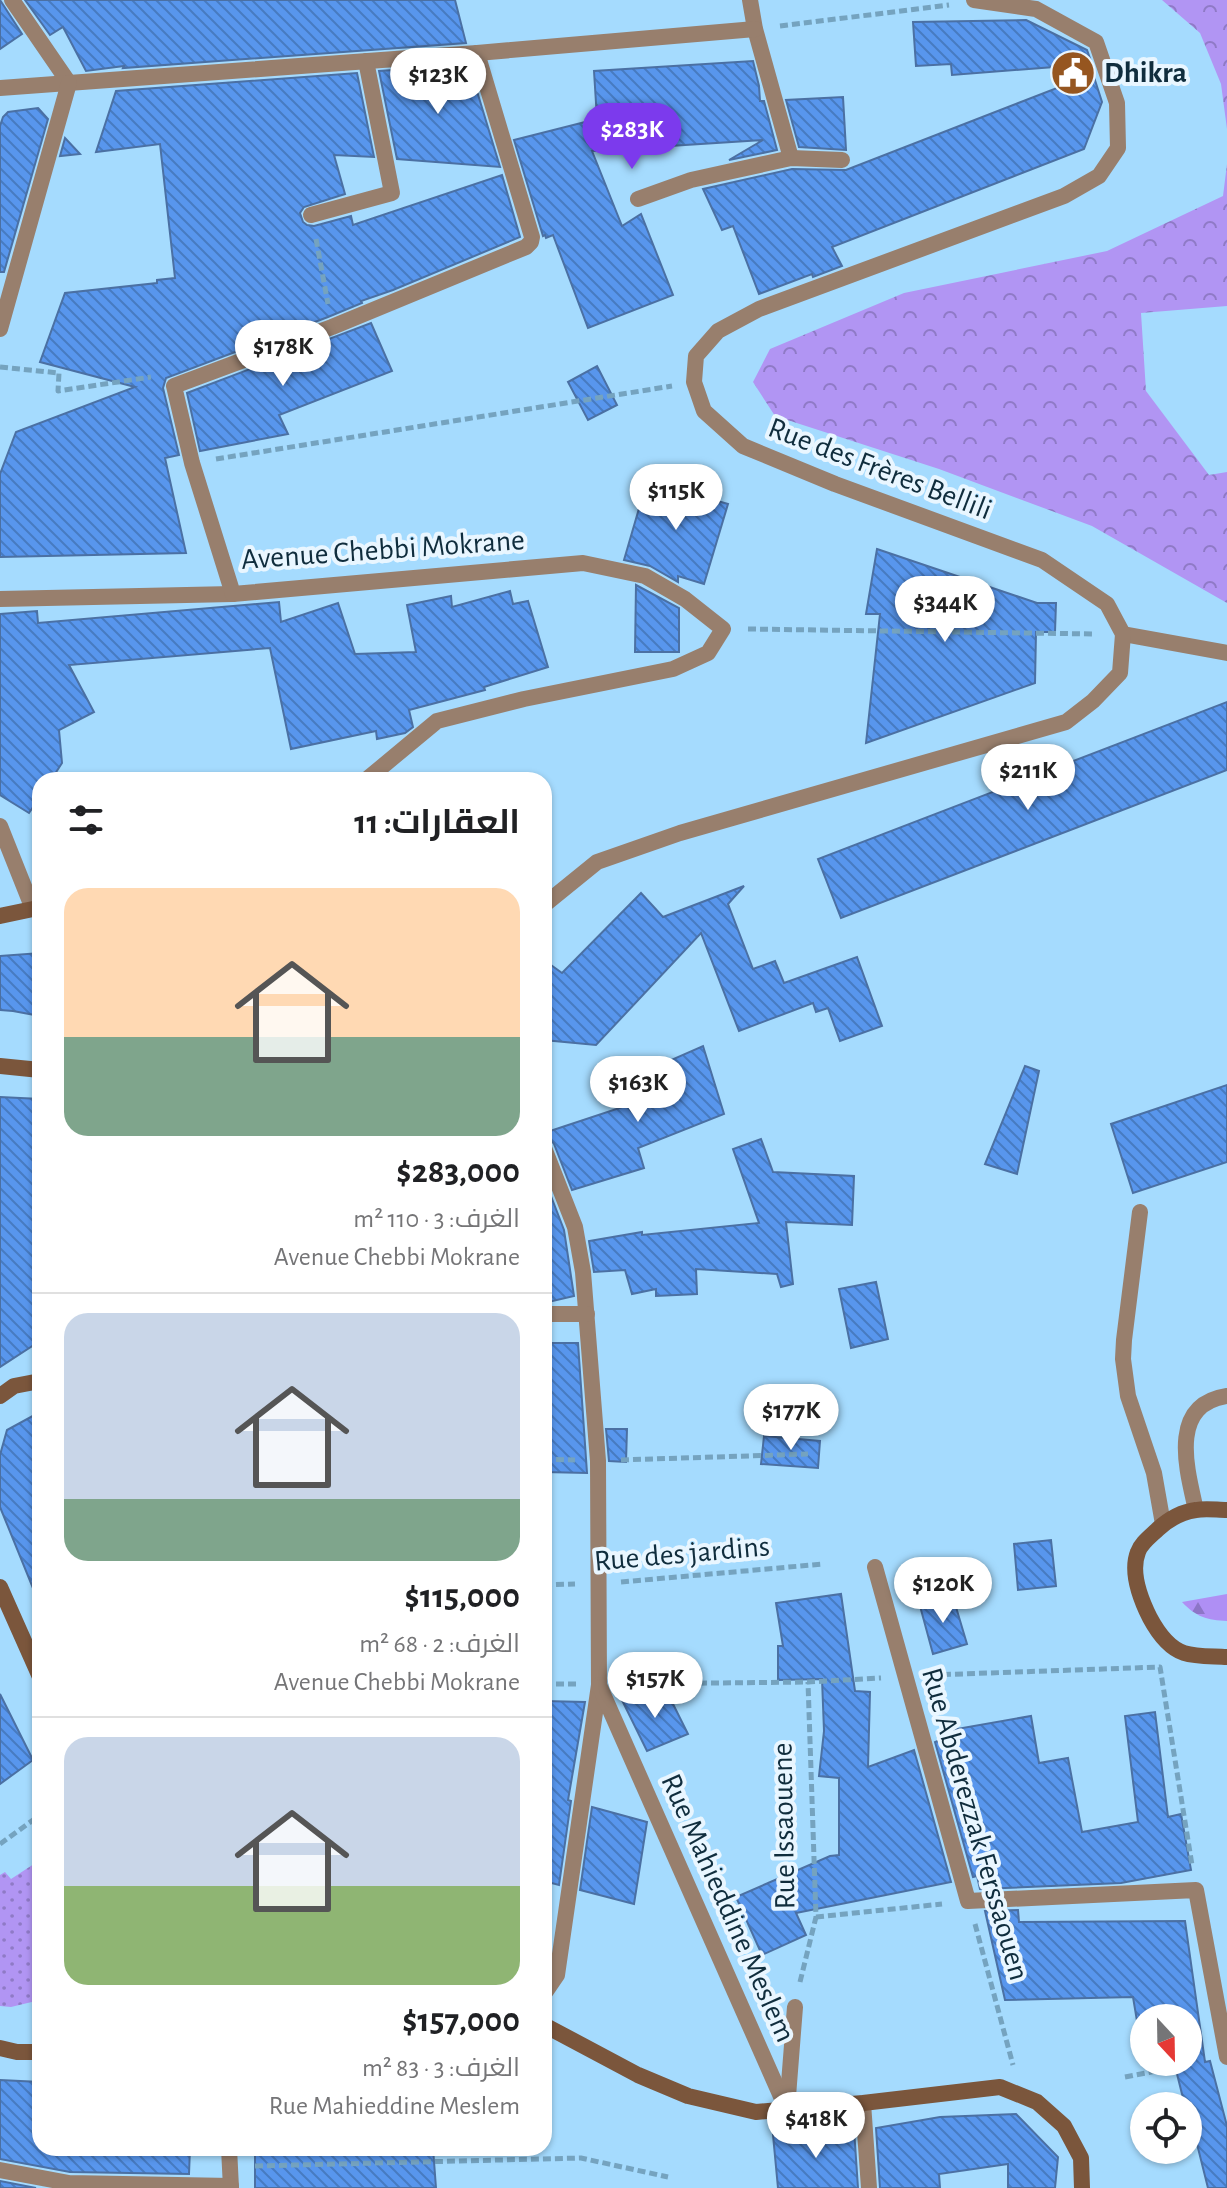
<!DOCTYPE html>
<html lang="ar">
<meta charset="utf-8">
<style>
body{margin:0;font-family:"Alegreya Sans",Cairo,sans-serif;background:#f2f2f2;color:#202124;direction:rtl;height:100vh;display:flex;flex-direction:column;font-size:30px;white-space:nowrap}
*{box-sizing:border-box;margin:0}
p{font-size:26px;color:#757577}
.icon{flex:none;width:44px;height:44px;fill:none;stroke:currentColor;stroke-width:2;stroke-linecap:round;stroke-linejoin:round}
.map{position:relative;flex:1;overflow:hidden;direction:ltr}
.panel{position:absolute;left:32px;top:772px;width:520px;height:1384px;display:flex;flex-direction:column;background:#fff;border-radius:24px;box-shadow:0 2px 6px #0004;direction:rtl}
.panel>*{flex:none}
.needle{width:52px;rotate:158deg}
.buttons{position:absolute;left:1130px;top:2004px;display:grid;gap:16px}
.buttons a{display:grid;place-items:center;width:72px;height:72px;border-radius:50%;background:#fff;box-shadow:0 2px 6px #0004;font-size:40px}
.price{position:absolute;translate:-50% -68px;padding:0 18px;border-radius:28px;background:#fff;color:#222;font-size:26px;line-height:52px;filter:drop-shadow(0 2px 4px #0008)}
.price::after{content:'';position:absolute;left:50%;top:48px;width:24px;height:18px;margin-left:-12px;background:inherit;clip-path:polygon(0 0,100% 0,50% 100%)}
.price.on{background:#7c3aed;color:#fff}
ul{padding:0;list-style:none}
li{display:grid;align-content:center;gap:16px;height:424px;padding:0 32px}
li+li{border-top:2px solid #e0e0e0}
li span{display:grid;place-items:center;height:248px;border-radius:24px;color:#555}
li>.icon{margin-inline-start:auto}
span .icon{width:144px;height:144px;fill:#fffc;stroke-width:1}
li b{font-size:34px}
h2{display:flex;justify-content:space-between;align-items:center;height:96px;padding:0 32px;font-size:34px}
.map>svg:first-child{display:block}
</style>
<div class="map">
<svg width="1227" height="2188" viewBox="0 0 1227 2188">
<defs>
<pattern id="grass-dots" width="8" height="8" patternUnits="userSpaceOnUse" patternTransform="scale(2)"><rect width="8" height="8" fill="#b195f3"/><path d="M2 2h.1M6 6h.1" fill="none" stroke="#8f7ac6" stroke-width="1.8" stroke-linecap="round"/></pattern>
<pattern id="forest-firs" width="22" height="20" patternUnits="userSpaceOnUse" patternTransform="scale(2)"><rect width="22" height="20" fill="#af8ff4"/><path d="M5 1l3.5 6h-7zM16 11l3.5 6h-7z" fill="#8d75c7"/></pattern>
<pattern id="park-crowns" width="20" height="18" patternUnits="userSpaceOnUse" patternTransform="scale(2)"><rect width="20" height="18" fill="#b195f3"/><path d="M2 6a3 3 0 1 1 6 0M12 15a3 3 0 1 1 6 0" fill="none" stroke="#8f7ac6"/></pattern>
<pattern id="building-back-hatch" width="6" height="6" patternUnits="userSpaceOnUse" patternTransform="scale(2)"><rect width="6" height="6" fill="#5896ed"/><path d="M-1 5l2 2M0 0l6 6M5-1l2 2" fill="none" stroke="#477bc1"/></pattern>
</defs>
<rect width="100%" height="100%" fill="#a5dbfe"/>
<path fill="url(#grass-dots)" d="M40,1860V2000L11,2007L0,2006V1875L5,1872L11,1879Z"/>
<path fill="url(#forest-firs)" d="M1227,1594V1621C1207,1620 1196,1617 1182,1602Z"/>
<g fill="url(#park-crowns)">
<path d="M1162,0H1227V129L1221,84L1200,33Z"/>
<path d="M1227,164V306L1141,313L1146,391L1209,475L1227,472V603L1092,526L939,469L775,416L753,382L770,349L904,293L1107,251L1223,196Z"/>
</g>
<g fill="url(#building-back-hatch)" stroke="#4b70a3" stroke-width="2">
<path d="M0,0L22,34L0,49Z"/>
<path d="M25,0H455L466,43L123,68L124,66L86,71L63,27L50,35Z"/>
<path d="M1026,20L1087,50L1092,64L952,75L951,64L916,66L913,22Z"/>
<path d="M753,61L759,86L760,101H764L777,150L729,160L763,140L592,151L622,226L641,214L673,295L588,328L553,235L546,238L545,235L543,236L514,140L597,119L594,71Z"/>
<path d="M469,65L500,167L397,159L379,71Z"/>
<path d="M357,73L374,157L334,155L345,194L304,207L300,213L303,222L307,225L314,226L351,216L353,225L502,175L520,237L393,290L361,301L362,303L328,317L166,378L163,388L179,455L165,458L186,553L0,557V474L16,432L135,387L40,362L65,293L157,283V280L175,278L160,144L96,152L116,91Z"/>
<path d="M1093,74L1102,102L1084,149L832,247L842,266L813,277L812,274L759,294L733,226L722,230L703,189L792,169L846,170Z"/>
<path d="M843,97L846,150L799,147L786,100Z"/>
<path d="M38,108L48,119L4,272H0V126L3,117L8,112Z"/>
<path d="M65,138L80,154L60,156Z"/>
<path d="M371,323L392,371L279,415L288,434L200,451L187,393Z"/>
<path d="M597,366L617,405L588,420L568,382Z"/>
<path d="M647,481L728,504L704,584L678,576V582L650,566L624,560Z"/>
<path d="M877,549L1037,603H1056L1055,632H1036L1035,683L866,743L880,614H866Z"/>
<path d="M636,585L679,608V652H635Z"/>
<path d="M510,591L513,604L528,601L548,667L484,687L485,690L409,710L413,727L405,733L377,739L376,731L291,749L270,648L69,665L94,712L59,730L62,763L51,780H40V797L29,813L0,795V614L37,611L38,623L279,602L281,622L338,603L355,654L416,652L407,605L451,596L452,607Z"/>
<path d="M1227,702V770L841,918L818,859Z"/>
<path d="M744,886L728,904L753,969L775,961L784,983L857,957L882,1026L840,1041L828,1008L816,1012L813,1003L739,1031L701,933L596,1045L544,1040V960L562,973L641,893L663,917Z"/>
<path d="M40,953V1016L13,1011L0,1010V956Z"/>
<path d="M703,1046L724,1114L638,1148L644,1168L572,1190L554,1144L550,1139L544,1137V1133L662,1094L656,1081L664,1079L662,1064Z"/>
<path d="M1025,1066L1039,1071L1017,1174L985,1164Z"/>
<path d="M1227,1085V1162L1133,1193L1111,1124Z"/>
<path d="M0,1097L40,1099V1341L0,1367Z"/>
<path d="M761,1139L773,1172L854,1176L852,1225L786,1222L793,1284L781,1287L777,1274L696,1269L697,1294L656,1296V1289L632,1294L625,1270L594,1272L589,1241L642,1232V1235L759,1223L733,1149Z"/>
<path d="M544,1178L564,1230L574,1296L544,1303Z"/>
<path d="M876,1282L888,1339L851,1348L839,1289Z"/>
<path d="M549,1343H578L587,1473L544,1472V1376L550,1375Z"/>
<path d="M40,1412V1603H39L0,1507V1455L7,1430Z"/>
<path d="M606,1429H627L626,1462L609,1461Z"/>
<path d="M764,1436L820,1441L818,1468L761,1464Z"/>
<path d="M1051,1540L1056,1586L1018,1590L1014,1544Z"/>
<path d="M841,1594L855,1691L870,1692L868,1767L914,1750L951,1882L796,1913L806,1935L762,1955L736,1897L830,1856L839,1855V1778L819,1776L824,1731L822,1679L778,1680V1646H783L776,1603Z"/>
<path d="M953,1597L967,1644L933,1654L920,1606Z"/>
<path d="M0,1694L33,1760L0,1784Z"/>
<path d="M668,1694L688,1734L647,1751L621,1698Z"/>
<path d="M544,1701L585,1702L568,1800L571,1801L559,1885L544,1881Z"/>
<path d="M1155,1712L1168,1817L1181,1814L1191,1870L1121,1883L980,1889L977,1876L973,1877L935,1742L952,1735L951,1730L1031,1716L1039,1763L1068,1758L1082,1832L1138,1822L1125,1716Z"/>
<path d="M592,1807L647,1822L634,1904L580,1890Z"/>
<path d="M1018,1910L1019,1922L1185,1921L1205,2062L1210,2061L1227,2126V2188H1208L1193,2128L1189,2125L1188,2106H1185L1174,2062H1188V2018H1144V2039H1140L1133,1997L1005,2000L985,1911Z"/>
<path d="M0,2080L40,2082V2148H190L189,2174L70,2172L0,2159Z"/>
<path d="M1016,2114L1058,2157L1055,2188H1008V2164L939,2174L940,2188H880L876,2128L940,2117Z"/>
<path d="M854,2129L858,2188H778L773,2135Z"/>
<path d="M255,2148H433L436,2188H255Z"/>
<path d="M0,2181L36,2188H0Z"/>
</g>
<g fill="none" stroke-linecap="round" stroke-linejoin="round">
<g stroke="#75a3bf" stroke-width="5" stroke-dasharray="8 4" stroke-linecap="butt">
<path d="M780,26L949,5"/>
<path d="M316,239L328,304"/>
<path d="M0,367L59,373L58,391L151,377"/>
<path d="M216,459L672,386"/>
<path d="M748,629L1094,634"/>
<path d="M544,1459L575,1460"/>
<path d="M621,1460L808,1454"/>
<path d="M621,1582L823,1564"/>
<path d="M544,1585L575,1584"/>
<path d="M931,1675L1160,1667L1192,1865"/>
<path d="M544,1684H577"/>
<path d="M627,1684L808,1682L881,1678"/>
<path d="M0,1844L40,1815"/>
<path d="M816,1917L942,1904"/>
<path d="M975,1924L1013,2065"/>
<path d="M800,1982L816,1917L808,1682"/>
<path d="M1125,2077L1156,2071L1154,2062"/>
<path d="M255,2166L581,2158L668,2177"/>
</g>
<g stroke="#987f6d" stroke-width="16">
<path d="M1140,1212L1124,1340L1123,1359L1128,1396L1154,1473L1163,1524"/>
<path d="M1196,1510C1187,1470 1168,1405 1227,1396"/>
</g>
<g stroke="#987f6d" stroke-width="16">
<path d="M12,0L69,83"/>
<path d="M750,0L755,29L791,158"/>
<path d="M0,88L477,53L755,29"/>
<path d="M638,199L691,180L791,158L842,160"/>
<path d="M311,215L392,193L366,61"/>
<path d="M0,329L69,83"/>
<path d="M0,599L233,594"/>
<path d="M1123,634L1227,653"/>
<path d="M366,780L437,721L524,699L673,669L708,653L723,629L685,599L645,576L583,563L233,594L192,463L174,386L332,327L526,247L531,242L532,237L477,53"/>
<path d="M0,826L33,909"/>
<path d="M544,905L597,862L680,833L1066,722L1093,701L1120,673L1123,634L1107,604L1042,560L835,484L743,446L704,411L694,382L696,356L718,331L759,309L1064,196L1099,176L1118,148L1117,103L1096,42L1036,9L974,0"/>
<path d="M544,1148L575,1227L583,1272L598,1461L599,1685L557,1975L544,1994"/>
<path d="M544,1314H587"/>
<path d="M875,1567L968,1901L1196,1890L1227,2057"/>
<path d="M599,1685L787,2110"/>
<path d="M863,2103L869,2188"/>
<path d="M787,2109L795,2007"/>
<path d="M229,2148L231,2188"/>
<path d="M0,2170L69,2183L231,2186"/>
</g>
<g stroke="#7b563c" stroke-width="16">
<path d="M0,916L33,909L40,911"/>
<path d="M0,1066L40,1070"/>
<path d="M0,1396L14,1386L40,1381"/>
<path d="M1227,1510C1217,1510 1206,1508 1196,1510C1181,1512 1169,1519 1158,1529C1151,1536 1141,1543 1138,1552C1130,1572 1141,1600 1150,1618C1157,1631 1169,1648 1184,1653C1196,1657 1214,1656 1227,1657"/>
<path d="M0,1587L40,1677"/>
<path d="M544,2025L638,2075L688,2096L756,2112L863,2103L1000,2087L1037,2102L1064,2126L1081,2158L1082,2188"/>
<path d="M0,2048L17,2052H40"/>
</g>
</g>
<defs>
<g id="civic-disc" transform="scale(2.3)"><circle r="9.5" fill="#965620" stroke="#e9f6ff"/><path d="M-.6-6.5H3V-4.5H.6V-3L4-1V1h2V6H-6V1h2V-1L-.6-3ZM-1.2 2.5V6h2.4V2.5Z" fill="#fff"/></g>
</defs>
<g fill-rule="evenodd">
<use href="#civic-disc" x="1073" y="73"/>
</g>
<g text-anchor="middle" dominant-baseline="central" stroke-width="8" stroke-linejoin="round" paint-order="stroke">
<g font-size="30" font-weight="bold" fill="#102d3d" stroke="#e9f6ff" text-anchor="start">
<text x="1104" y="73">Dhikra</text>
</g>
<g font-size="30" fill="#102d3d" stroke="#e9f6ff">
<text transform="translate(880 469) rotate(21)">Rue des Frères Bellili</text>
<text transform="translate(383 550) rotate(-4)">Avenue Chebbi Mokrane</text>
<text transform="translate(682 1554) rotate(-5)">Rue des jardins</text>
<text transform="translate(975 1824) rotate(74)">Rue Abderezzak Ferssaouen</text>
<text transform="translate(784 1826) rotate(-91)">Rue Issaouene</text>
<text transform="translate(728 1908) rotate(66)">Rue Mahieddine Meslem</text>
</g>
</g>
</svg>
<div class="buttons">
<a><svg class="needle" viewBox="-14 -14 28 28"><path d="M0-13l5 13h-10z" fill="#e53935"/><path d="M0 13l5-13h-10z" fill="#757577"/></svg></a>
<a><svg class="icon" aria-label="locate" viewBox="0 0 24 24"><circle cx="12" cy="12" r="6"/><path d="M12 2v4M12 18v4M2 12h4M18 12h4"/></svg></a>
</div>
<b class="price" style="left:438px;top:116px">$123K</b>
<b class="price on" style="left:632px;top:171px">$283K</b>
<b class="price" style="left:283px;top:388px">$178K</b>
<b class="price" style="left:676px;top:532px">$115K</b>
<b class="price" style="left:945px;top:644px">$344K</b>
<b class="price" style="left:1028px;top:812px">$211K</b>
<b class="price" style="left:638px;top:1124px">$163K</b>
<b class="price" style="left:791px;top:1452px">$177K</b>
<b class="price" style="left:943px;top:1625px">$120K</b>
<b class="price" style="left:655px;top:1720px">$157K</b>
<b class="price" style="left:816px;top:2160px">$418K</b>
<section class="panel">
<h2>العقارات: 11<svg class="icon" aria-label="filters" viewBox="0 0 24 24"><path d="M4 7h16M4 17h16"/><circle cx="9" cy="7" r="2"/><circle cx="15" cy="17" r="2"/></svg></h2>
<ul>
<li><span style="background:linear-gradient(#ffd9b3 60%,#7fa58c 0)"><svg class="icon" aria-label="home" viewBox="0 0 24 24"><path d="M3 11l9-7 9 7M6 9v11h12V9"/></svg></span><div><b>$283,000</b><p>الغرف: 3 · 110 m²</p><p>Avenue Chebbi Mokrane</p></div></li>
<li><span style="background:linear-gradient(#c9d6e8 75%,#7fa58c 0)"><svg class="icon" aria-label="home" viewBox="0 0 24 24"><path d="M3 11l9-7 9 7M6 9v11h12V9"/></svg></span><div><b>$115,000</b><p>الغرف: 2 · 68 m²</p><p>Avenue Chebbi Mokrane</p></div></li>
<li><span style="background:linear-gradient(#c9d6e8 60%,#8fb573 0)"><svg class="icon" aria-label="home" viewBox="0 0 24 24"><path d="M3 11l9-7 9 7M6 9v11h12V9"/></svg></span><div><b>$157,000</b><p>الغرف: 3 · 83 m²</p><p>Rue Mahieddine Meslem</p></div></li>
</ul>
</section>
</div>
